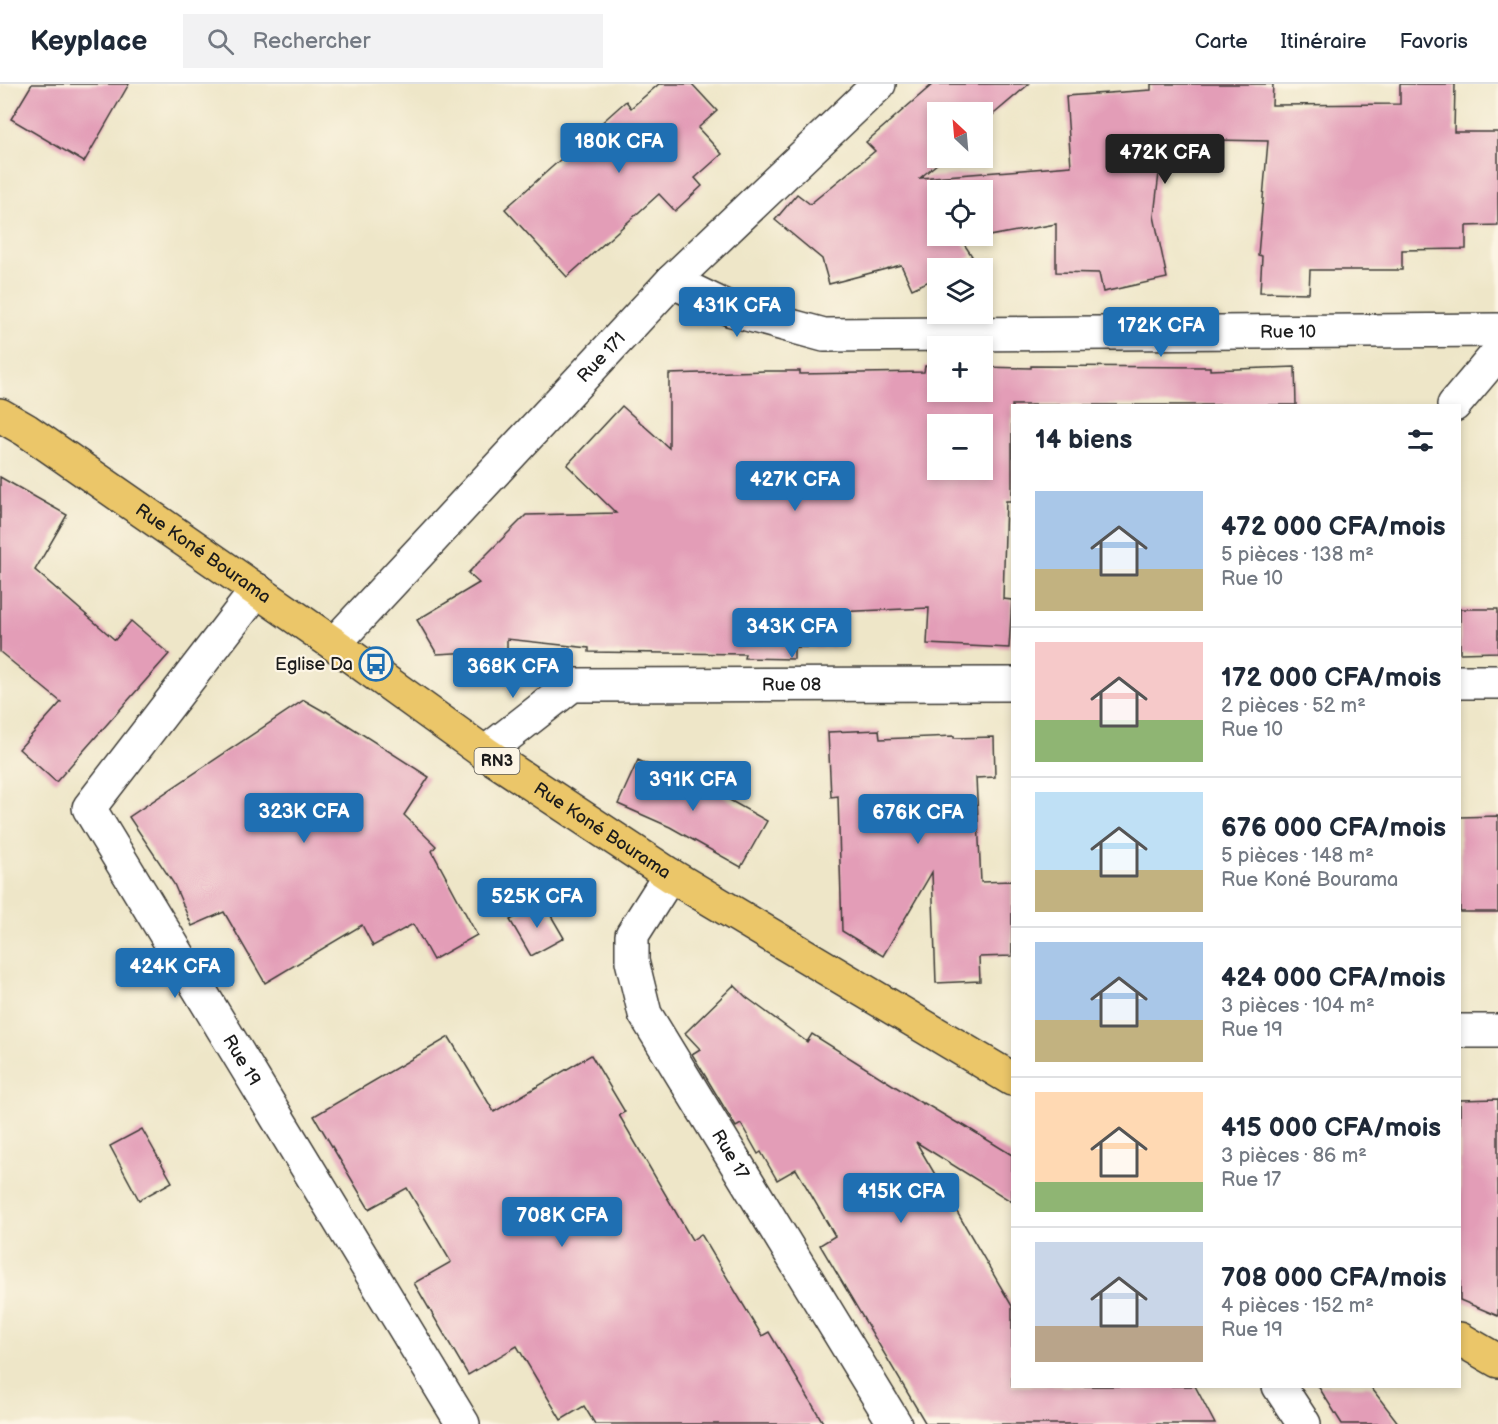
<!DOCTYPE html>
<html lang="fr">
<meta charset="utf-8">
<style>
body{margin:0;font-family:"Balsamiq Sans",sans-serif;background:#f2f2f3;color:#1f2937;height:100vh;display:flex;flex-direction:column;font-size:22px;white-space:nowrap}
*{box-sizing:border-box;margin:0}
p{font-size:20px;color:#747a83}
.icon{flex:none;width:33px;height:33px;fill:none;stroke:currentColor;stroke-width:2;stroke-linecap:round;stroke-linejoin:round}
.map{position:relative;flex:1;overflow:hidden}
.details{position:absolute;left:1011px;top:320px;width:450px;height:984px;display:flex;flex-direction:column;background:#fff;border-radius:0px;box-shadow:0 3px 9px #0003}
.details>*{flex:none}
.needle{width:39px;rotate:334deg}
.tools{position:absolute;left:927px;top:18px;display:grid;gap:12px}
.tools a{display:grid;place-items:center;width:66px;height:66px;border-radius:0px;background:#fff;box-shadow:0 3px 9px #0003;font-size:30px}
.price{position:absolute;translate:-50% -51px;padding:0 14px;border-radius:6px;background:#1f6fb2;color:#fff;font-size:20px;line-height:39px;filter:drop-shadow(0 2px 3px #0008)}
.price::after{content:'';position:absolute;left:50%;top:36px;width:18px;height:14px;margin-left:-9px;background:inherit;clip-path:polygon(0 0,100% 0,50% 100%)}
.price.on{background:#222;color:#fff}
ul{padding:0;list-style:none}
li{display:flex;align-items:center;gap:18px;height:150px;padding:0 24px}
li+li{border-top:2px solid #e0e1e3}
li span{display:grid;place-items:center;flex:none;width:168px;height:120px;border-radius:0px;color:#555}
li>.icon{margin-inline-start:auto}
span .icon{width:72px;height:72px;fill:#fffc;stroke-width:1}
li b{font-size:26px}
h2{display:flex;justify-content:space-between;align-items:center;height:72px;padding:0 24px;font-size:26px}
header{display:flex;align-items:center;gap:36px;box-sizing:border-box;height:84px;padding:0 30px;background:#fff;border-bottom:2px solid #e0e1e3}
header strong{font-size:28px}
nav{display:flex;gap:33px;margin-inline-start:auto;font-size:21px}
.search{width:420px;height:54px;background:#f2f2f3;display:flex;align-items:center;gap:15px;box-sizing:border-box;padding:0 21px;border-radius:0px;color:#747a83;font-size:22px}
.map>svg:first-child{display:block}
</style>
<header>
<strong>Keyplace</strong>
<div class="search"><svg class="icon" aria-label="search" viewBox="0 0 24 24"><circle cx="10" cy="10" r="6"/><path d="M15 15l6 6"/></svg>Rechercher</div>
<nav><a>Carte</a><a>Itinéraire</a><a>Favoris</a></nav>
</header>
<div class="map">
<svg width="1498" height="1340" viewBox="0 0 1498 1340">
<rect width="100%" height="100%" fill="#fcf5e5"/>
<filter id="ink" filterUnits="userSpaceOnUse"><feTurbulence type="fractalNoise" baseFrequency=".0167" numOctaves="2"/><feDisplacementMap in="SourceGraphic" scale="12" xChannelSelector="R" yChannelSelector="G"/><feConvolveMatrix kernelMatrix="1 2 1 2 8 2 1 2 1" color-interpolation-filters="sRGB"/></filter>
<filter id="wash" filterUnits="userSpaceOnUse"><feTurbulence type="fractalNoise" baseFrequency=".008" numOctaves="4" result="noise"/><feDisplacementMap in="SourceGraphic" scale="24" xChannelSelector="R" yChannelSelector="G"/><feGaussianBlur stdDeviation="1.35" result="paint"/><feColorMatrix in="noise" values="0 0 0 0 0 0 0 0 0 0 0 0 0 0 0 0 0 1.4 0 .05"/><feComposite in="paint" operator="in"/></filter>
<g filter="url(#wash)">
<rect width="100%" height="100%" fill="#eee6c8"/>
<g id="blocks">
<g fill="#e39db7" fill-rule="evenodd">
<path d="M32,0H129L84,78L11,35Z"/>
<path d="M659,0H692L717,27L698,44L722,70L695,94L702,102L675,127L659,110L567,193L505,125L626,17L631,24Z"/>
<path d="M933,0H1029L982,40V28H938V74H944L920,94L1071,82L1066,12L1151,6V0H1273L1272,21L1400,20V0H1455L1454,48H1498V141L1466,142V165L1402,166V186H1310L1309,209L1260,208L1262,172L1258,171L1268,57L1163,55L1154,132L1167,194L1103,208L1099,189L1056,188V140L962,157L972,172L952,184H938V193L912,205L901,181L829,200L822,175L775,136L797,110L810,120L875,67L866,58ZM938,106H982V152H938Z"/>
<path d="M925,282H938V308H982V283L1031,284V282L1210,283V286L1295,283L1296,321H1012V417H1006L1003,515L1012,516L1009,564L927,560L929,524L834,528V563H794V575L744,574L745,570L589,568V564L507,555V566L437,570L417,536L479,499L468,489L526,431L616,429L567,381L622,322L669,364V290L766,287H800V290L924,288ZM938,340H982V386H938Z"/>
<path d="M0,393L67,431L35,486L115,556L131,537L169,570L56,698L19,665L61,618L0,568Z"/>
<path d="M1460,525H1498V568L1460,569Z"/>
<path d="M304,616L325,628L326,627L429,693L404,731L436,762L432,767L477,851L433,876L413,840L373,862L362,841L265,899L224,828L192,842L174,800L129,733Z"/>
<path d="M879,646L880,655L954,652V654L994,653L995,693L976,694L981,798L1012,797V872L979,873L980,897L936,899L932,788L883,872L842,847L838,712L831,713L828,648Z"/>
<path d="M638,676L693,701L696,697L767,737L741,783L670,743L618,720Z"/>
<path d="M1498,732V828H1460V733Z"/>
<path d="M543,818L564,854L531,872L510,836Z"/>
<path d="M734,901L746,913L807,958L812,950L923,1020L924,1019L959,1040L960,1039L1012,1071V1118L916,1058L1012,1222V1302H1195L1215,1340H926L820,1161L835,1152L796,1085L777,1096L761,1068L758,1070L741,1040L736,1043L692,970L700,965L685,949Z"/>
<path d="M449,953L494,1028L591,971L625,1028L619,1031L692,1156L701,1150L762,1252L769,1248L824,1340H595L584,1322L561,1336L517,1262L468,1291L414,1199L451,1178L407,1104L369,1125L314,1032Z"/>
<path d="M1498,1015V1232L1460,1216V1016Z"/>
<path d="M142,1045L172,1098L139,1116L110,1062Z"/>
<path d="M1318,1302H1370L1399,1340H1342Z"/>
</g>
</g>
</g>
<g filter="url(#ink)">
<use href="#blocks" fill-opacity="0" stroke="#3c3a36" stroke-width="1.5"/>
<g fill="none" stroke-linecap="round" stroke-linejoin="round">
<g stroke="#3c3a36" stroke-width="36">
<g id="street">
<path id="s1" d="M672,197L732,226L824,251L1498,246"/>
<path d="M1454,321L1498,269"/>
<path id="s2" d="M257,506L89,724L463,1340"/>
<path id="s3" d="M334,560L672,197L879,0"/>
<path d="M1460,598H1498"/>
<path id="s4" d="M485,669L572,601L1012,600"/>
<path id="s5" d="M670,791L632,851V877L645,930L895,1340"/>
<path d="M1460,947H1498"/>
<path d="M1279,1302L1304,1340"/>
</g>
</g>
<g stroke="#3c3a36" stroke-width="36">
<g id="highway">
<path id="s6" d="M0,331L26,346L334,560L485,669L670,791L1012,995"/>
<path d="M1460,1255L1498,1277"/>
</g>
</g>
<use href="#street" stroke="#fff" stroke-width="33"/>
<use href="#highway" stroke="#ebc669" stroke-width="33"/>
</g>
</g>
<defs>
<g id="bus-ring" transform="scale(1.725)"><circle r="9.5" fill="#fcf5e5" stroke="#1f6fb2" stroke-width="1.5"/><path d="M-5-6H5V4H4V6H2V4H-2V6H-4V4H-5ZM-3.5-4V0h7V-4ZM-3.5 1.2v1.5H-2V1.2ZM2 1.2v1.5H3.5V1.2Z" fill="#1f6fb2"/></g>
</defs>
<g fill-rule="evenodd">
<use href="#bus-ring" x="376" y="580"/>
</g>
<g text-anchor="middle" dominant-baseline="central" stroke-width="4.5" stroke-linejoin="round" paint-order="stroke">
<rect fill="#fcf5e5" stroke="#5f5d58" stroke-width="1.5" x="474.5" y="664" width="45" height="26" rx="4.5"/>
<g font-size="16" font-weight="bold" fill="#1c1c1c">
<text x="497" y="677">RN3</text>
</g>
<g font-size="18" fill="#1c1c1c" stroke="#fcf5e5">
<text stroke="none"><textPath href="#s1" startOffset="626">Rue 10</textPath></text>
<text stroke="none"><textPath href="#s3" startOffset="392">Rue 171</textPath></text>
<text stroke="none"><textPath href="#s6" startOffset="246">Rue Koné Bourama</textPath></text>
<text stroke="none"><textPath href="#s4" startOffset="330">Rue 08</textPath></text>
<text stroke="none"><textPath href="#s6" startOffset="732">Rue Koné Bourama</textPath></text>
<text stroke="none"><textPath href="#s2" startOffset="570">Rue 19</textPath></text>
<text stroke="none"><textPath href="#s5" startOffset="316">Rue 17</textPath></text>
</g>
<g font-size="18" fill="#1c1c1c" stroke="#fcf5e5" text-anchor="end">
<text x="353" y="580">Eglise Da</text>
</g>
</g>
</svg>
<div class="tools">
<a><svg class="needle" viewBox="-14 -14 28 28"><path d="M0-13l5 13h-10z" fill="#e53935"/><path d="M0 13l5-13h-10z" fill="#747a83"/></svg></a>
<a><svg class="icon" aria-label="locate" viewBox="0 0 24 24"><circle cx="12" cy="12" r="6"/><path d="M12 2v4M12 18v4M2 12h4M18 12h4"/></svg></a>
<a><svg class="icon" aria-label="layers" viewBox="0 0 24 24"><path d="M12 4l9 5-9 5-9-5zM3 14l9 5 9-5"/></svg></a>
<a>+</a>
<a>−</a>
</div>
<b class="price" style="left:619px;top:90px">180K CFA</b>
<b class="price on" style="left:1165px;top:101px">472K CFA</b>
<b class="price" style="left:737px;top:254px">431K CFA</b>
<b class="price" style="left:1161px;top:274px">172K CFA</b>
<b class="price" style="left:795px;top:428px">427K CFA</b>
<b class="price" style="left:792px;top:575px">343K CFA</b>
<b class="price" style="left:513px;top:615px">368K CFA</b>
<b class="price" style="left:693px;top:728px">391K CFA</b>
<b class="price" style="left:304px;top:760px">323K CFA</b>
<b class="price" style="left:918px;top:761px">676K CFA</b>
<b class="price" style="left:537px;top:845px">525K CFA</b>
<b class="price" style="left:175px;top:915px">424K CFA</b>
<b class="price" style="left:901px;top:1140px">415K CFA</b>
<b class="price" style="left:562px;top:1164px">708K CFA</b>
<section class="details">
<h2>14 biens<svg class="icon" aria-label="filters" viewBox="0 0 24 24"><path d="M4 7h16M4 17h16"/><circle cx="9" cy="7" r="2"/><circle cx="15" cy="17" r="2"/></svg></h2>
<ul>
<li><span style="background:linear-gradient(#a9c7e8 65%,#c2b280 0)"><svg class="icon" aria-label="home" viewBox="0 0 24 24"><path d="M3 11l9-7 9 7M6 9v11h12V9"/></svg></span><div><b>472 000 CFA/mois</b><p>5 pièces · 138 m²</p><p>Rue 10</p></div></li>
<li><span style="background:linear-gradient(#f6c9c9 65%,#8fb573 0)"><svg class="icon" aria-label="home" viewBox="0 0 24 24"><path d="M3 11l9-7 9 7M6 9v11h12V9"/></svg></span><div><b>172 000 CFA/mois</b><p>2 pièces · 52 m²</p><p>Rue 10</p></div></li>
<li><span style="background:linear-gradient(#bfe0f5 65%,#c2b280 0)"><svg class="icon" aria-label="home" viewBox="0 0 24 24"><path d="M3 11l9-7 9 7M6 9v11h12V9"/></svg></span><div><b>676 000 CFA/mois</b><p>5 pièces · 148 m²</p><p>Rue Koné Bourama</p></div></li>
<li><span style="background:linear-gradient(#a9c7e8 65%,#c2b280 0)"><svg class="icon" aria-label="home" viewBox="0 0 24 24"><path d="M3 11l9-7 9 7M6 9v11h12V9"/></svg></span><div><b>424 000 CFA/mois</b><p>3 pièces · 104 m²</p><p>Rue 19</p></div></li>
<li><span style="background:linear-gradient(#ffd9b3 75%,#8fb573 0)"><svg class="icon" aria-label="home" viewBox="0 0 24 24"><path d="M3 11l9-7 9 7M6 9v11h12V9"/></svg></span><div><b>415 000 CFA/mois</b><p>3 pièces · 86 m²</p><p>Rue 17</p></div></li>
<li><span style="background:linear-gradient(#c9d6e8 70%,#b9a48a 0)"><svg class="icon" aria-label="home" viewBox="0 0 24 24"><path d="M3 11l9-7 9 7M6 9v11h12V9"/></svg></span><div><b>708 000 CFA/mois</b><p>4 pièces · 152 m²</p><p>Rue 19</p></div></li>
</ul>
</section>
</div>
